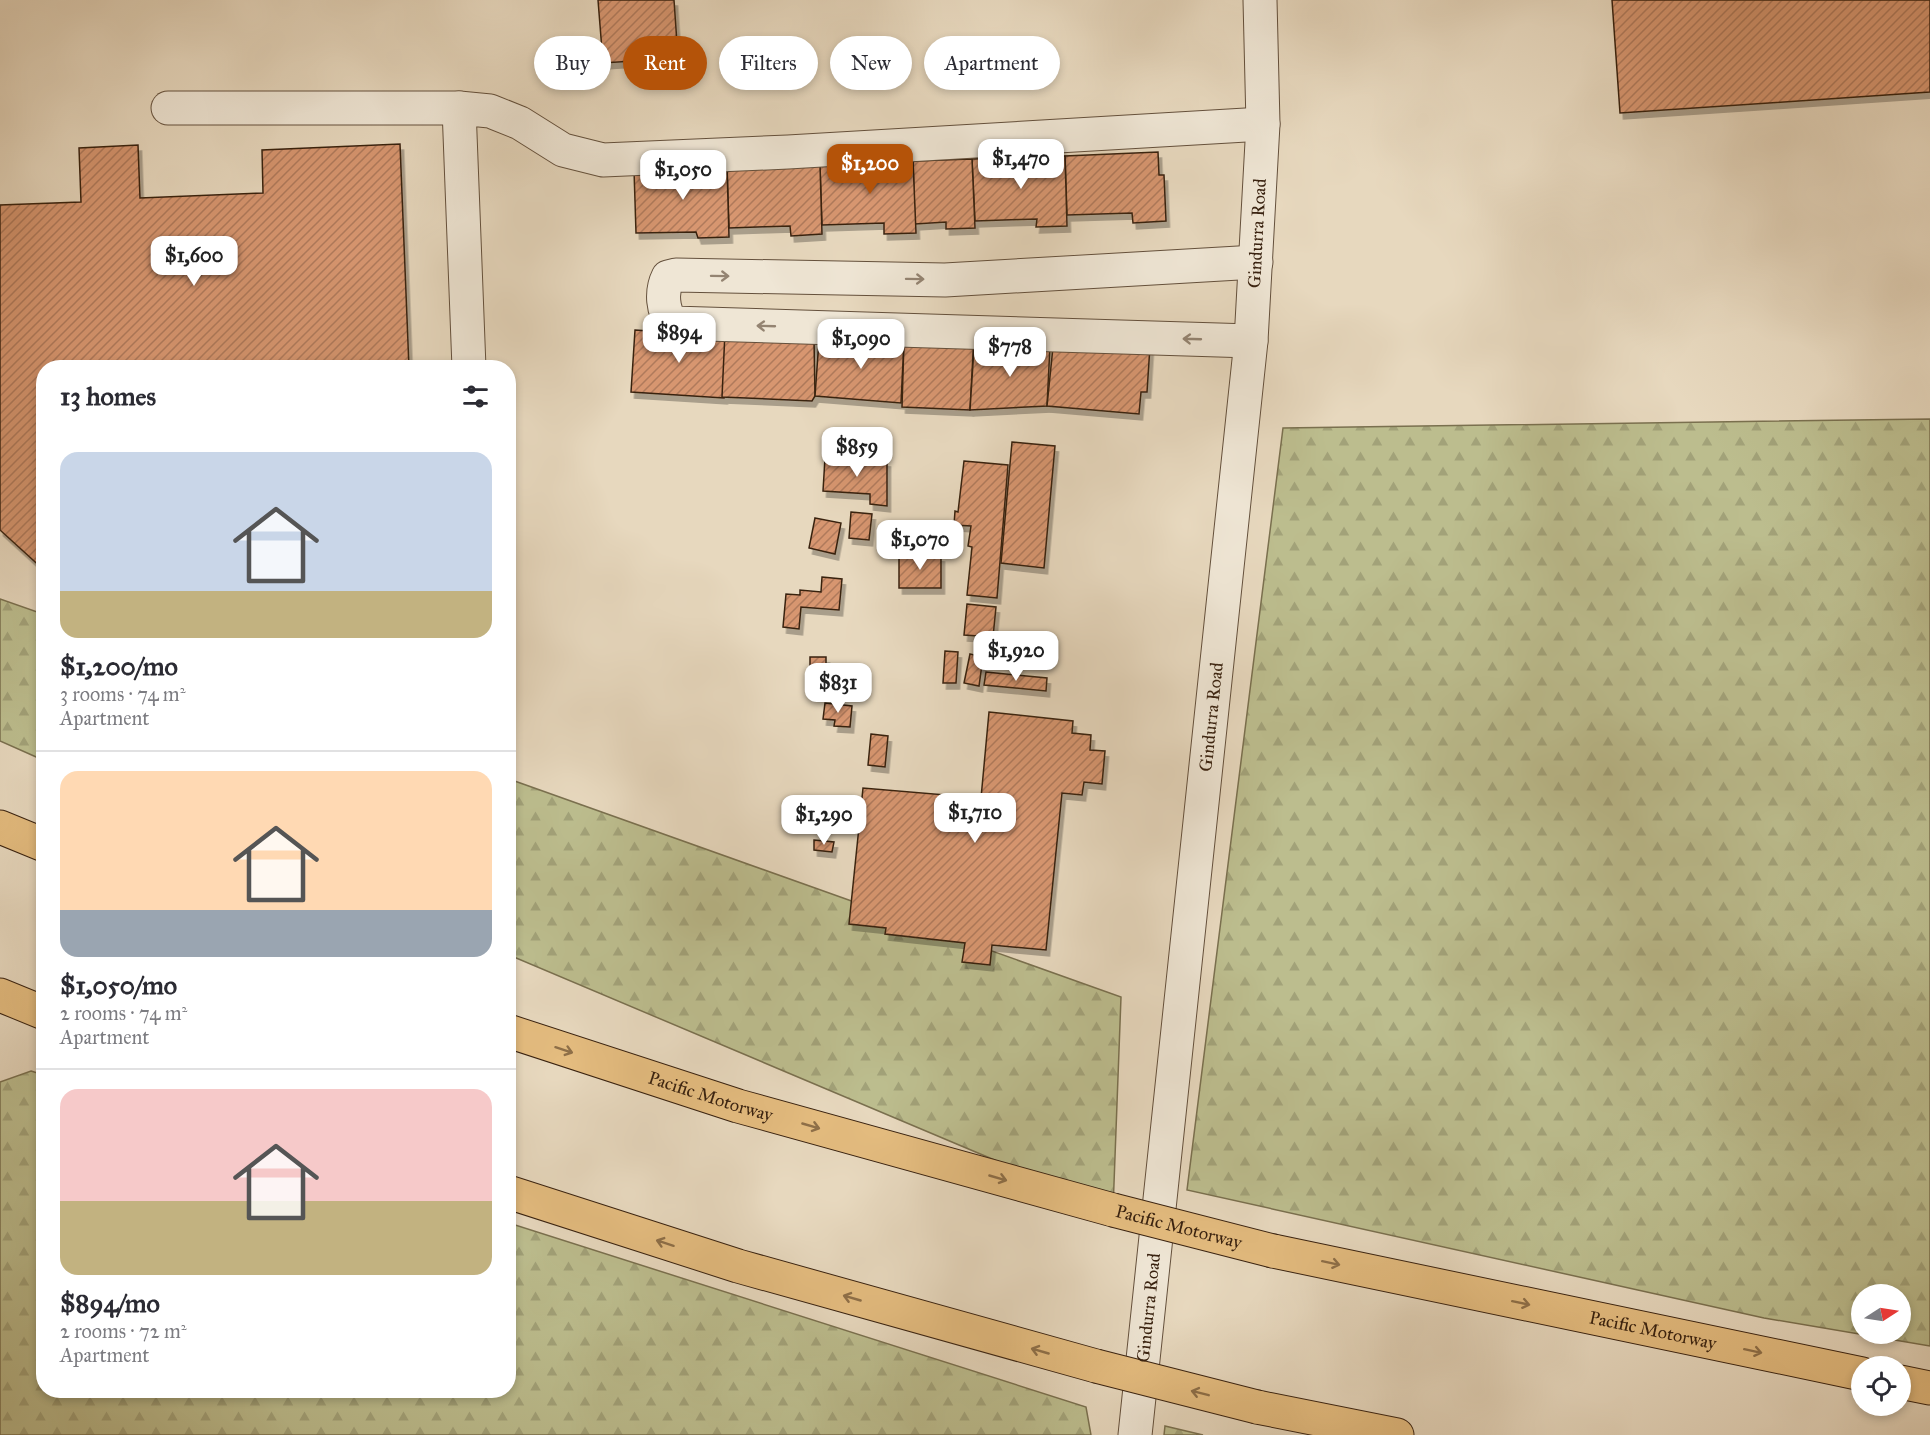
<!DOCTYPE html>
<meta charset="utf-8">
<style>
body{margin:0;font-family:"IM FELL Great Primer",serif;background:#f2f2f3;color:#2b2b33;height:100vh;display:flex;flex-direction:column;font-size:22px;white-space:nowrap}
*{box-sizing:border-box;margin:0}
p{font-size:20px;color:#7c7c81}
.icon{flex:none;width:33px;height:33px;fill:none;stroke:currentColor;stroke-width:2;stroke-linecap:round;stroke-linejoin:round}
.map{position:relative;flex:1;overflow:hidden}
.sheet{position:absolute;left:36px;top:360px;width:480px;height:1038px;display:flex;flex-direction:column;background:#fff;border-radius:24px;box-shadow:0 3px 9px #0003}
.sheet>*{flex:none}
.banner{position:absolute;left:534px;top:36px;width:570px;height:54px;display:flex;gap:12px}
.needle{width:39px;rotate:78deg}
.fabs{position:absolute;left:1851px;top:1284px;display:grid;gap:12px}
.fabs a{display:grid;place-items:center;width:60px;height:60px;border-radius:50%;background:#fff;box-shadow:0 3px 9px #0003;font-size:30px}
.price{position:absolute;translate:-50% -51px;padding:0 14px;border-radius:12px;background:#fff;color:#222;font-size:20px;line-height:39px;filter:drop-shadow(0 2px 3px #0008)}
.price::after{content:'';position:absolute;left:50%;top:36px;width:18px;height:14px;margin-left:-9px;background:inherit;clip-path:polygon(0 0,100% 0,50% 100%)}
.price.current{background:#b45309;color:#fff}
ul{padding:0;list-style:none}
li{display:grid;align-content:center;gap:12px;height:318px;padding:0 24px}
li+li{border-top:2px solid #e1e1e2}
li span{display:grid;place-items:center;height:186px;border-radius:18px;color:#555}
li>.icon{margin-inline-start:auto}
span .icon{width:108px;height:108px;fill:#fffc;stroke-width:1}
li b{font-size:26px}
h2{display:flex;justify-content:space-between;align-items:center;height:72px;padding:0 24px;font-size:26px}
.chip{padding:0 21px;border-radius:27px;background:#fff;box-shadow:0 3px 9px #0003;font-size:21px;line-height:54px}
.chip.current{background:#b45309;color:#fff}
.map>svg:first-child{display:block}
</style>
<div class="map">
<svg width="1930" height="1435" viewBox="0 0 1930 1435">
<defs>
<pattern id="forest-firs" width="22" height="20" patternUnits="userSpaceOnUse" patternTransform="scale(1.5)"><rect width="22" height="20" fill="#bcbd8e"/><path d="M5 1l3.5 6h-7zM16 11l3.5 6h-7z" fill="#a2a279"/></pattern>
<pattern id="building-hatch" width="6" height="6" patternUnits="userSpaceOnUse" patternTransform="scale(1.5)"><rect width="6" height="6" fill="#d79670"/><path d="M-1 1l2-2M0 6l6-6M5 7l2-2" fill="none" stroke="#af7a5b"/></pattern>
<filter id="shadow"><feDropShadow dx="3.5" dy="6" stdDeviation="0" flood-color="#0004"/></filter>
</defs>
<rect width="100%" height="100%" fill="#e7d8be"/>
<filter id="stains"><feTurbulence type="fractalNoise" baseFrequency=".00333" numOctaves="4"/><feColorMatrix values="0 0 0 0 .2 0 0 0 0 .09 0 0 0 0 .02 0 0 0 .5 -.17"/></filter>
<radialGradient id="worn" r=".72"><stop offset=".6" stop-color="#630" stop-opacity="0"/><stop offset="1" stop-color="#630" stop-opacity=".3"/></radialGradient>
<g fill="url(#forest-firs)" stroke="#7a704f" stroke-width="1.5" fill-rule="evenodd">
<path d="M1930,419V1346L1764,1318L1187,1190L1283,428ZM1900,1294V1334H1862V1294Z"/>
<path d="M0,599L43,614V760L0,741Z"/>
<path d="M509,779L1121,997L1113,1210L509,955Z"/>
<path d="M31,1071L44,1075V1390H508L509,1223L1086,1407L1091,1435H0V1082Z"/>
<path d="M1165,1426L1203,1435H1164Z"/>
</g>
<g fill="url(#building-hatch)" stroke="#392210" stroke-width="1.5" filter="url(#shadow)">
<path d="M598,0H674L678,58L603,63Z"/>
<path d="M1612,0H1930V92L1620,113Z"/>
<path d="M400,144L409,368H44V570L0,530V205L81,202L79,148L138,145L140,198L263,193L262,150Z"/>
<path d="M1158,152L1159,175H1164L1166,221L1133,223L1132,213L1067,215L1065,156Z"/>
<path d="M1065,156L1067,226L1036,227L1037,219L975,221L972,159Z"/>
<path d="M972,159L975,228L946,229V222L915,224L913,161Z"/>
<path d="M913,161L916,233L884,234V223L822,225L820,165Z"/>
<path d="M820,165L822,234L791,236L790,226L729,228L727,167Z"/>
<path d="M727,167L729,237L698,238L696,232L636,233L634,170Z"/>
<path d="M635,330L694,334L725,332L724,398L631,392Z"/>
<path d="M725,332L814,339L815,396L812,401L722,397Z"/>
<path d="M974,336L970,410L902,407L904,340Z"/>
<path d="M819,340H904L901,403L815,396Z"/>
<path d="M1050,346L1047,406L970,410L974,348Z"/>
<path d="M1150,346L1147,392H1141L1139,414L1047,406L1053,347Z"/>
<path d="M1012,442L1055,446L1044,568L1001,563Z"/>
<path d="M825,458L887,461V506L870,504V494L823,491Z"/>
<path d="M964,461L1008,465L997,598L967,595L972,547L968,546L971,526L954,525L955,511L958,512Z"/>
<path d="M851,512L872,514L869,540L849,538Z"/>
<path d="M815,518L841,523L835,554L809,548Z"/>
<path d="M899,553L941,556V588H899Z"/>
<path d="M822,577L842,579L839,610L801,607L799,629L783,627L786,594L800,595V590L821,592Z"/>
<path d="M967,604L996,607L993,637L964,635Z"/>
<path d="M945,651L958,652L956,683H943Z"/>
<path d="M970,654L983,657L979,686L964,683Z"/>
<rect x="810" y="657" width="16" height="27"/>
<path d="M986,672L1047,678L1046,691L984,685Z"/>
<path d="M825,703L852,706L850,727L834,726L835,720L823,719Z"/>
<path d="M989,712L1073,721L1072,733L1091,735L1090,750L1105,751L1102,784L1084,782L1082,795L1062,793L1046,950L992,945L990,965L962,962L965,943L885,934L886,928L849,924L863,788L981,798Z"/>
<path d="M871,734L888,736L885,767L868,765Z"/>
<path d="M814,840L834,842L832,852L814,850Z"/>
</g>
<g fill="none" stroke-linecap="round" stroke-linejoin="round">
<g stroke="#64503c" stroke-width="35">
<g id="minor">
<path d="M168,108H459"/>
<path d="M1251,341L673,323C662,312 661,291 668,277L676,275L945,280L1256,262"/>
<path d="M469,368L459,108L490,111L520,123L563,150L603,160L788,152L1263,124"/>
<path id="s1" d="M1135,1435L1251,341L1263,124L1260,0"/>
</g>
</g>
<g stroke="#392210" stroke-width="35">
<g id="highway">
<path d="M0,827L44,845"/>
<path d="M0,995L44,1013"/>
<path id="s2" d="M508,1031L738,1106L1113,1210"/>
<path d="M508,1192L738,1266L1096,1366"/>
<path id="s3" d="M1273,1251L1862,1374"/>
<path d="M1900,1382L1930,1388"/>
<path d="M1257,1407L1397,1435"/>
</g>
</g>
<use href="#minor" stroke="#efe6d5" stroke-width="33"/>
<use href="#highway" stroke="#e4bc7f" stroke-width="33"/>
<g stroke="#392210" stroke-width="35" stroke-linecap="butt">
<g id="highway-bridge">
<path id="s4" d="M1113,1210L1273,1251"/>
<path d="M1096,1366L1257,1407"/>
</g>
</g>
<use href="#highway-bridge" stroke="#e4bc7f" stroke-width="33"/>
</g>
<defs><path id="oneway-shaft" d="M-6 0H5M1.5-3L5.5 0L1.5 3" fill="none" stroke-width="1.6" stroke-linecap="round" stroke-linejoin="round" transform="scale(1.5)"/></defs>
<g stroke="#948472">
<use href="#oneway-shaft" transform="translate(720 276) rotate(1)"/>
<use href="#oneway-shaft" transform="translate(915 279) rotate(1)"/>
<use href="#oneway-shaft" transform="translate(766 326) rotate(-178)"/>
<use href="#oneway-shaft" transform="translate(1192 339) rotate(-178)"/>
</g>
<g stroke="#8e6f48">
<use href="#oneway-shaft" transform="translate(564 1050) rotate(18)"/>
<use href="#oneway-shaft" transform="translate(811 1126) rotate(16)"/>
<use href="#oneway-shaft" transform="translate(998 1178) rotate(16)"/>
<use href="#oneway-shaft" transform="translate(665 1243) rotate(-162)"/>
<use href="#oneway-shaft" transform="translate(1331 1263) rotate(12)"/>
<use href="#oneway-shaft" transform="translate(852 1298) rotate(-164)"/>
<use href="#oneway-shaft" transform="translate(1521 1303) rotate(12)"/>
<use href="#oneway-shaft" transform="translate(1040 1351) rotate(-164)"/>
<use href="#oneway-shaft" transform="translate(1753 1351) rotate(12)"/>
<use href="#oneway-shaft" transform="translate(1200 1393) rotate(-166)"/>
</g>
<g text-anchor="middle" dominant-baseline="central" stroke-width="4.5" stroke-linejoin="round" paint-order="stroke">
<g font-size="18" fill="#392210" stroke="#efe6d5">
<text stroke="none"><textPath href="#s1" startOffset="1208">Gindurra Road</textPath></text>
<text stroke="none"><textPath href="#s1" startOffset="722">Gindurra Road</textPath></text>
<text stroke="none"><textPath href="#s2" startOffset="213">Pacific Motorway</textPath></text>
<text stroke="none"><textPath href="#s4" startOffset="68">Pacific Motorway</textPath></text>
<text stroke="none"><textPath href="#s1" startOffset="128">Gindurra Road</textPath></text>
<text stroke="none"><textPath href="#s3" startOffset="388">Pacific Motorway</textPath></text>
</g>
</g>
<rect width="100%" height="100%" filter="url(#stains)"/>
<rect width="100%" height="100%" fill="url(#worn)"/>
</svg>
<div class="fabs">
<a><svg class="needle" viewBox="-14 -14 28 28"><path d="M0-13l5 13h-10z" fill="#e53935"/><path d="M0 13l5-13h-10z" fill="#7c7c81"/></svg></a>
<a><svg class="icon" aria-label="locate" viewBox="0 0 24 24"><circle cx="12" cy="12" r="6"/><path d="M12 2v4M12 18v4M2 12h4M18 12h4"/></svg></a>
</div>
<b class="price" style="left:1021px;top:190px">$1,470</b>
<b class="price current" style="left:870px;top:195px">$1,200</b>
<b class="price" style="left:683px;top:201px">$1,050</b>
<b class="price" style="left:194px;top:287px">$1,600</b>
<b class="price" style="left:679px;top:364px">$894</b>
<b class="price" style="left:861px;top:370px">$1,090</b>
<b class="price" style="left:1010px;top:378px">$778</b>
<b class="price" style="left:857px;top:478px">$859</b>
<b class="price" style="left:920px;top:571px">$1,070</b>
<b class="price" style="left:1016px;top:682px">$1,920</b>
<b class="price" style="left:838px;top:714px">$831</b>
<b class="price" style="left:975px;top:844px">$1,710</b>
<b class="price" style="left:824px;top:846px">$1,290</b>
<div class="banner">
<a class="chip">Buy</a>
<a class="chip current">Rent</a>
<a class="chip">Filters</a>
<a class="chip">New</a>
<a class="chip">Apartment</a>
</div>
<section class="sheet">
<h2>13 homes<svg class="icon" aria-label="filters" viewBox="0 0 24 24"><path d="M4 7h16M4 17h16"/><circle cx="9" cy="7" r="2"/><circle cx="15" cy="17" r="2"/></svg></h2>
<ul>
<li><span style="background:linear-gradient(#c9d6e8 75%,#c2b280 0)"><svg class="icon" aria-label="home" viewBox="0 0 24 24"><path d="M3 11l9-7 9 7M6 9v11h12V9"/></svg></span><div><b>$1,200/mo</b><p>3 rooms · 74 m²</p><p>Apartment</p></div></li>
<li><span style="background:linear-gradient(#ffd9b3 75%,#9aa5b1 0)"><svg class="icon" aria-label="home" viewBox="0 0 24 24"><path d="M3 11l9-7 9 7M6 9v11h12V9"/></svg></span><div><b>$1,050/mo</b><p>2 rooms · 74 m²</p><p>Apartment</p></div></li>
<li><span style="background:linear-gradient(#f6c9c9 60%,#c2b280 0)"><svg class="icon" aria-label="home" viewBox="0 0 24 24"><path d="M3 11l9-7 9 7M6 9v11h12V9"/></svg></span><div><b>$894/mo</b><p>2 rooms · 72 m²</p><p>Apartment</p></div></li>
</ul>
</section>
</div>
